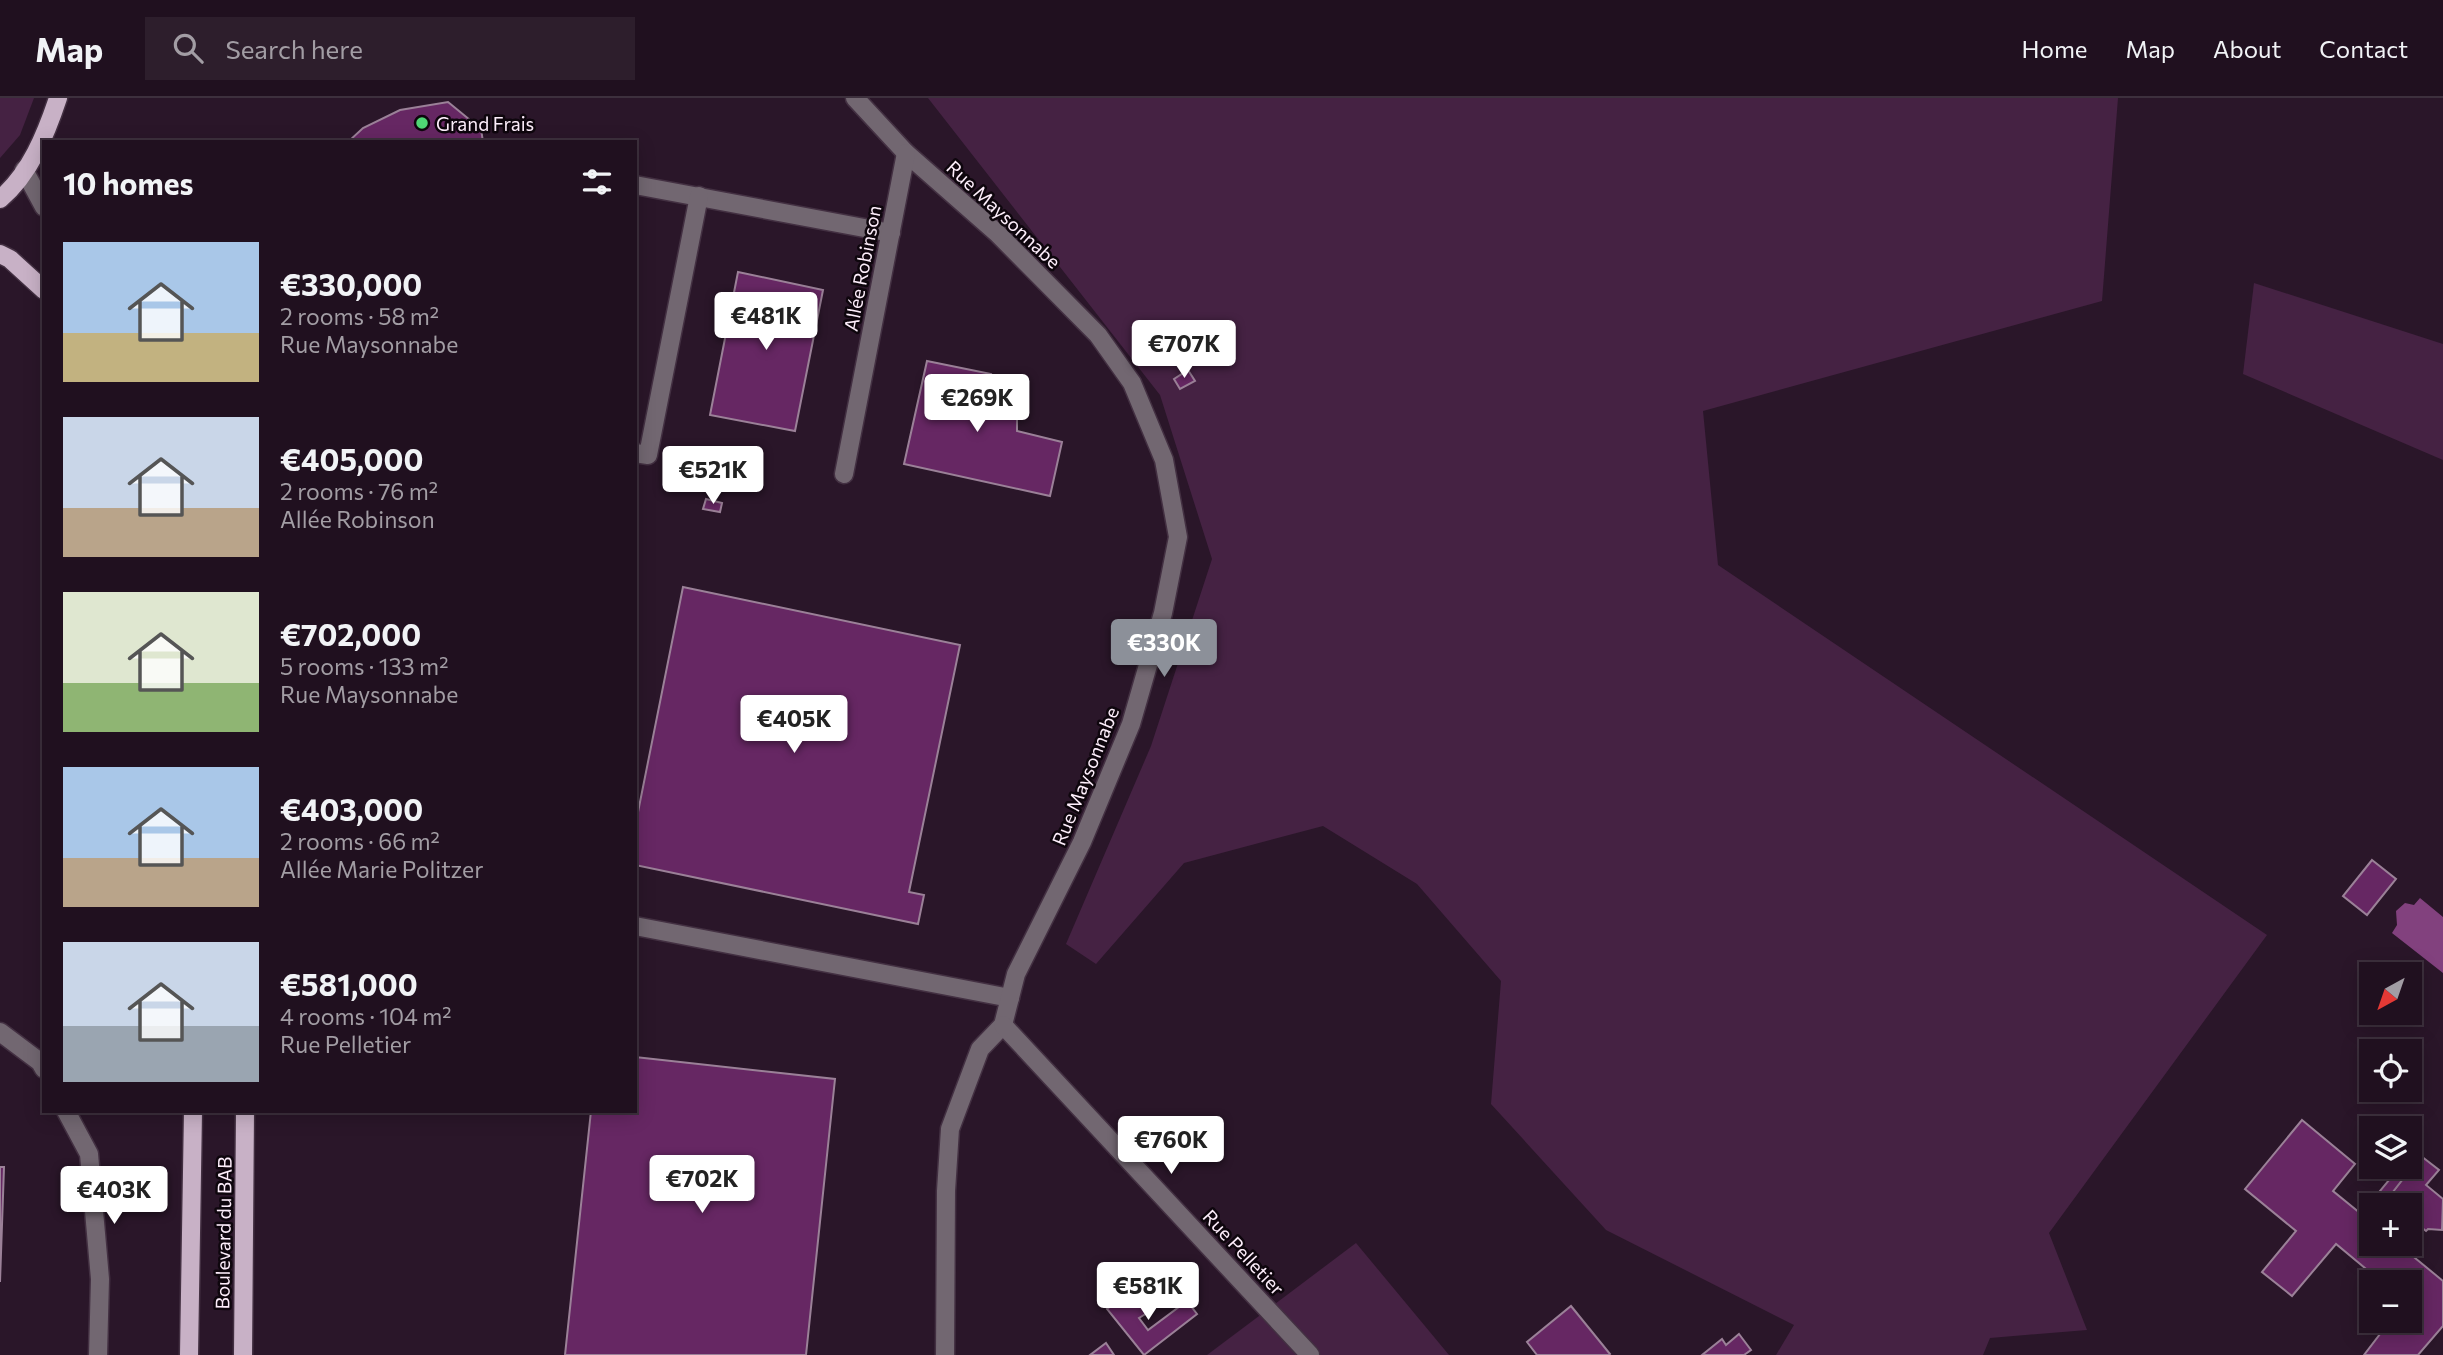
<!DOCTYPE html>
<meta charset="utf-8">
<style>
body{margin:0;font-family:Commissioner,sans-serif;background:#2d1e2c;color:#f1f3f6;height:100vh;display:flex;flex-direction:column;font-size:26px;white-space:nowrap}
*{box-sizing:border-box;margin:0}
p{font-size:23px;color:#a29da4}
.icon{flex:none;width:38px;height:38px;fill:none;stroke:currentColor;stroke-width:2;stroke-linecap:round;stroke-linejoin:round}
.map{position:relative;flex:1;overflow:hidden}
.drawer{position:absolute;left:42px;top:42px;width:595px;height:973px;display:flex;flex-direction:column;background:#20101f;border-radius:0px;box-shadow:0 4px 18px #0003,0 0 0 2px #3d303d}
.drawer>*{flex:none}
.needle{width:46px;rotate:220deg}
.fabs{position:absolute;left:2359px;top:864px;display:grid;gap:14px}
.fabs a{display:grid;place-items:center;width:63px;height:63px;border-radius:0px;background:#20101f;box-shadow:0 4px 18px #0003,0 0 0 2px #3d303d;font-size:35px}
.price{position:absolute;translate:-50% -60px;padding:0 16px;border-radius:7px;background:#fff;color:#222;font-size:23px;line-height:46px;filter:drop-shadow(0 2px 4px #0008)}
.price::after{content:'';position:absolute;left:50%;top:42px;width:21px;height:16px;margin-left:-10px;background:inherit;clip-path:polygon(0 0,100% 0,50% 100%)}
.price.current{background:#8c9099;color:#fff}
ul{padding:0;list-style:none}
li{display:flex;align-items:center;gap:21px;height:175px;padding:0 21px}
li span{display:grid;place-items:center;flex:none;width:196px;height:140px;border-radius:0px;color:#555}
li>.icon{margin-inline-start:auto}
span .icon{width:84px;height:84px;fill:#fffc;stroke-width:1}
li b{font-size:30px}
h2{display:flex;justify-content:space-between;align-items:center;height:84px;padding:0 21px;font-size:30px}
header{display:flex;align-items:center;gap:42px;box-sizing:border-box;height:98px;padding:0 35px;background:#20101f;border-bottom:2px solid #3d303d}
header strong{font-size:33px}
nav{display:flex;gap:38px;margin-inline-start:auto;font-size:24px}
.search{width:490px;height:63px;background:#2d1e2c;display:flex;align-items:center;gap:18px;box-sizing:border-box;padding:0 24px;border-radius:0px;color:#a29da4;font-size:26px}
.map>svg:first-child{display:block}
</style>
<header>
<strong>Map</strong>
<div class="search"><svg class="icon" aria-label="search" viewBox="0 0 24 24"><circle cx="10" cy="10" r="6"/><path d="M15 15l6 6"/></svg>Search here</div>
<nav><a>Home</a><a>Map</a><a>About</a><a>Contact</a></nav>
</header>
<div class="map">
<svg width="2443" height="1257" viewBox="0 0 2443 1257">
<rect width="100%" height="100%" fill="#2a1629"/>
<g fill="#452243">
<path d="M0,0H34L20,37L0,60Z"/>
<path d="M928,0H2118L2102,203L1703,313L1718,467L2267,837L2049,1135L2087,1232L1990,1240L1983,1257H1776L1794,1227L1606,1132L1491,1006L1501,883L1417,786L1323,728L1184,765L1096,866L1066,846L1151,648L1212,461L1160,297Z"/>
<path d="M2254,185L2443,246V362L2243,276Z"/>
<path d="M1356,1145L1449,1257H1207Z"/>
</g>
<path fill="#82417e" d="M2420,800L2443,819V875L2392,835L2397,827L2396,813L2405,805L2414,807Z"/>
<g fill="#662763" stroke="#9b8198" stroke-width="2">
<path d="M448,4L481,31L483,44H348L363,30L400,12Z"/>
<path d="M738,174L823,192L795,333L710,317Z"/>
<path d="M927,263L991,276L988,290L1011,301L1017,313V333L1062,344L1050,398L904,366Z"/>
<path d="M1188,272L1195,283L1180,291L1174,281Z"/>
<path d="M706,401L722,405L720,414L703,411Z"/>
<path d="M683,489L960,547L909,794L924,797L918,826L635,767V729Z"/>
<path d="M2372,762L2396,781L2367,817L2343,798Z"/>
<path d="M635,959L835,981L806,1257H565L591,1013H635Z"/>
<path d="M2302,1022L2355,1066L2333,1093L2371,1124V1146H2398L2443,1183V1228L2418,1257H2364L2390,1223H2410V1185H2383L2336,1146L2292,1198L2262,1174L2296,1133L2245,1091Z"/>
<path d="M2421,1058L2439,1072L2426,1087L2443,1101L2442,1132L2428,1131L2426,1133L2410,1120V1108H2395L2387,1101Z"/>
<path d="M0,1069H4L0,1184Z"/>
<path d="M2398,1071L2406,1077L2382,1108H2371L2370,1123L2361,1116Z"/>
<path d="M1131,1193L1147,1215L1139,1220L1148,1232L1187,1203L1197,1216L1144,1257L1107,1211Z"/>
<path d="M1571,1208L1610,1256L1609,1257H1537L1527,1244Z"/>
<path d="M1739,1236L1751,1252L1744,1257H1702L1722,1241L1726,1247Z"/>
<path d="M1106,1245L1114,1257H1090Z"/>
</g>
<g fill="none" stroke-linecap="round" stroke-linejoin="round">
<g stroke="#433042" stroke-width="21">
<g id="service">
<path d="M24,72L44,109"/>
<path d="M635,87L891,135"/>
<path d="M635,355L648,357L699,98"/>
<path d="M635,828L1010,900"/>
</g>
</g>
<g stroke="#433042" stroke-width="21">
<g id="minor">
<path d="M855,0L906,55L997,135L1098,237L1132,285L1164,362L1178,439L1163,515L1131,626L1082,744L1016,876L1003,927L980,951L950,1031L946,1093L945,1257"/>
<path d="M844,376L906,55"/>
<path d="M1003,927L1310,1257"/>
<path d="M0,934L40,964L44,971"/>
<path d="M66,1013L89,1056L100,1181L98,1257"/>
</g>
</g>
<g stroke="#433042" stroke-width="21">
<g id="primary">
<path d="M0,101C30,76 46,36 58,0"/>
<path d="M0,156L10,161L44,192"/>
<path d="M189,1257L193,1013"/>
<path d="M243,1257L245,1013"/>
</g>
</g>
<use href="#service" stroke="#726771" stroke-width="18"/>
<use href="#minor" stroke="#726771" stroke-width="18"/>
<use href="#primary" stroke="#c8b1c6" stroke-width="18"/>
</g>
<circle fill="#4fd675" stroke="#0e060d" stroke-width="2.5" cx="422" cy="25" r="7"/>
<g text-anchor="middle" dominant-baseline="central" stroke-width="5" stroke-linejoin="round" paint-order="stroke">
<g font-size="19" fill="#fdeefb" stroke="#0e060d" text-anchor="start">
<text x="436" y="25">Grand Frais</text>
</g>
<g font-size="19" fill="#fdeefb" stroke="#0e060d">
<text transform="translate(1004 116) rotate(43)">Rue Maysonnabe</text>
<text transform="translate(862 170) rotate(-79)">Allée Robinson</text>
<text transform="translate(1085 678) rotate(-68)">Rue Maysonnabe</text>
<text transform="translate(223 1135) rotate(-89)">Boulevard du BAB</text>
<text transform="translate(1244 1154) rotate(47)">Rue Pelletier</text>
</g>
</g>
</svg>
<div class="fabs">
<a><svg class="needle" viewBox="-14 -14 28 28"><path d="M0-13l5 13h-10z" fill="#e53935"/><path d="M0 13l5-13h-10z" fill="#a29da4"/></svg></a>
<a><svg class="icon" aria-label="locate" viewBox="0 0 24 24"><circle cx="12" cy="12" r="6"/><path d="M12 2v4M12 18v4M2 12h4M18 12h4"/></svg></a>
<a><svg class="icon" aria-label="layers" viewBox="0 0 24 24"><path d="M12 4l9 5-9 5-9-5zM3 14l9 5 9-5"/></svg></a>
<a>+</a>
<a>−</a>
</div>
<b class="price" style="left:766px;top:254px">€481K</b>
<b class="price" style="left:1184px;top:282px">€707K</b>
<b class="price" style="left:977px;top:336px">€269K</b>
<b class="price" style="left:713px;top:408px">€521K</b>
<b class="price current" style="left:1164px;top:581px">€330K</b>
<b class="price" style="left:794px;top:657px">€405K</b>
<b class="price" style="left:1171px;top:1078px">€760K</b>
<b class="price" style="left:702px;top:1117px">€702K</b>
<b class="price" style="left:114px;top:1128px">€403K</b>
<b class="price" style="left:1148px;top:1224px">€581K</b>
<section class="drawer">
<h2>10 homes<svg class="icon" aria-label="filters" viewBox="0 0 24 24"><path d="M4 7h16M4 17h16"/><circle cx="9" cy="7" r="2"/><circle cx="15" cy="17" r="2"/></svg></h2>
<ul>
<li><span style="background:linear-gradient(#a9c7e8 65%,#c2b280 0)"><svg class="icon" aria-label="home" viewBox="0 0 24 24"><path d="M3 11l9-7 9 7M6 9v11h12V9"/></svg></span><div><b>€330,000</b><p>2 rooms · 58 m²</p><p>Rue Maysonnabe</p></div></li>
<li><span style="background:linear-gradient(#c9d6e8 65%,#b9a48a 0)"><svg class="icon" aria-label="home" viewBox="0 0 24 24"><path d="M3 11l9-7 9 7M6 9v11h12V9"/></svg></span><div><b>€405,000</b><p>2 rooms · 76 m²</p><p>Allée Robinson</p></div></li>
<li><span style="background:linear-gradient(#dfe7d0 65%,#8fb573 0)"><svg class="icon" aria-label="home" viewBox="0 0 24 24"><path d="M3 11l9-7 9 7M6 9v11h12V9"/></svg></span><div><b>€702,000</b><p>5 rooms · 133 m²</p><p>Rue Maysonnabe</p></div></li>
<li><span style="background:linear-gradient(#a9c7e8 65%,#b9a48a 0)"><svg class="icon" aria-label="home" viewBox="0 0 24 24"><path d="M3 11l9-7 9 7M6 9v11h12V9"/></svg></span><div><b>€403,000</b><p>2 rooms · 66 m²</p><p>Allée Marie Politzer</p></div></li>
<li><span style="background:linear-gradient(#c9d6e8 60%,#9aa5b1 0)"><svg class="icon" aria-label="home" viewBox="0 0 24 24"><path d="M3 11l9-7 9 7M6 9v11h12V9"/></svg></span><div><b>€581,000</b><p>4 rooms · 104 m²</p><p>Rue Pelletier</p></div></li>
</ul>
</section>
</div>
